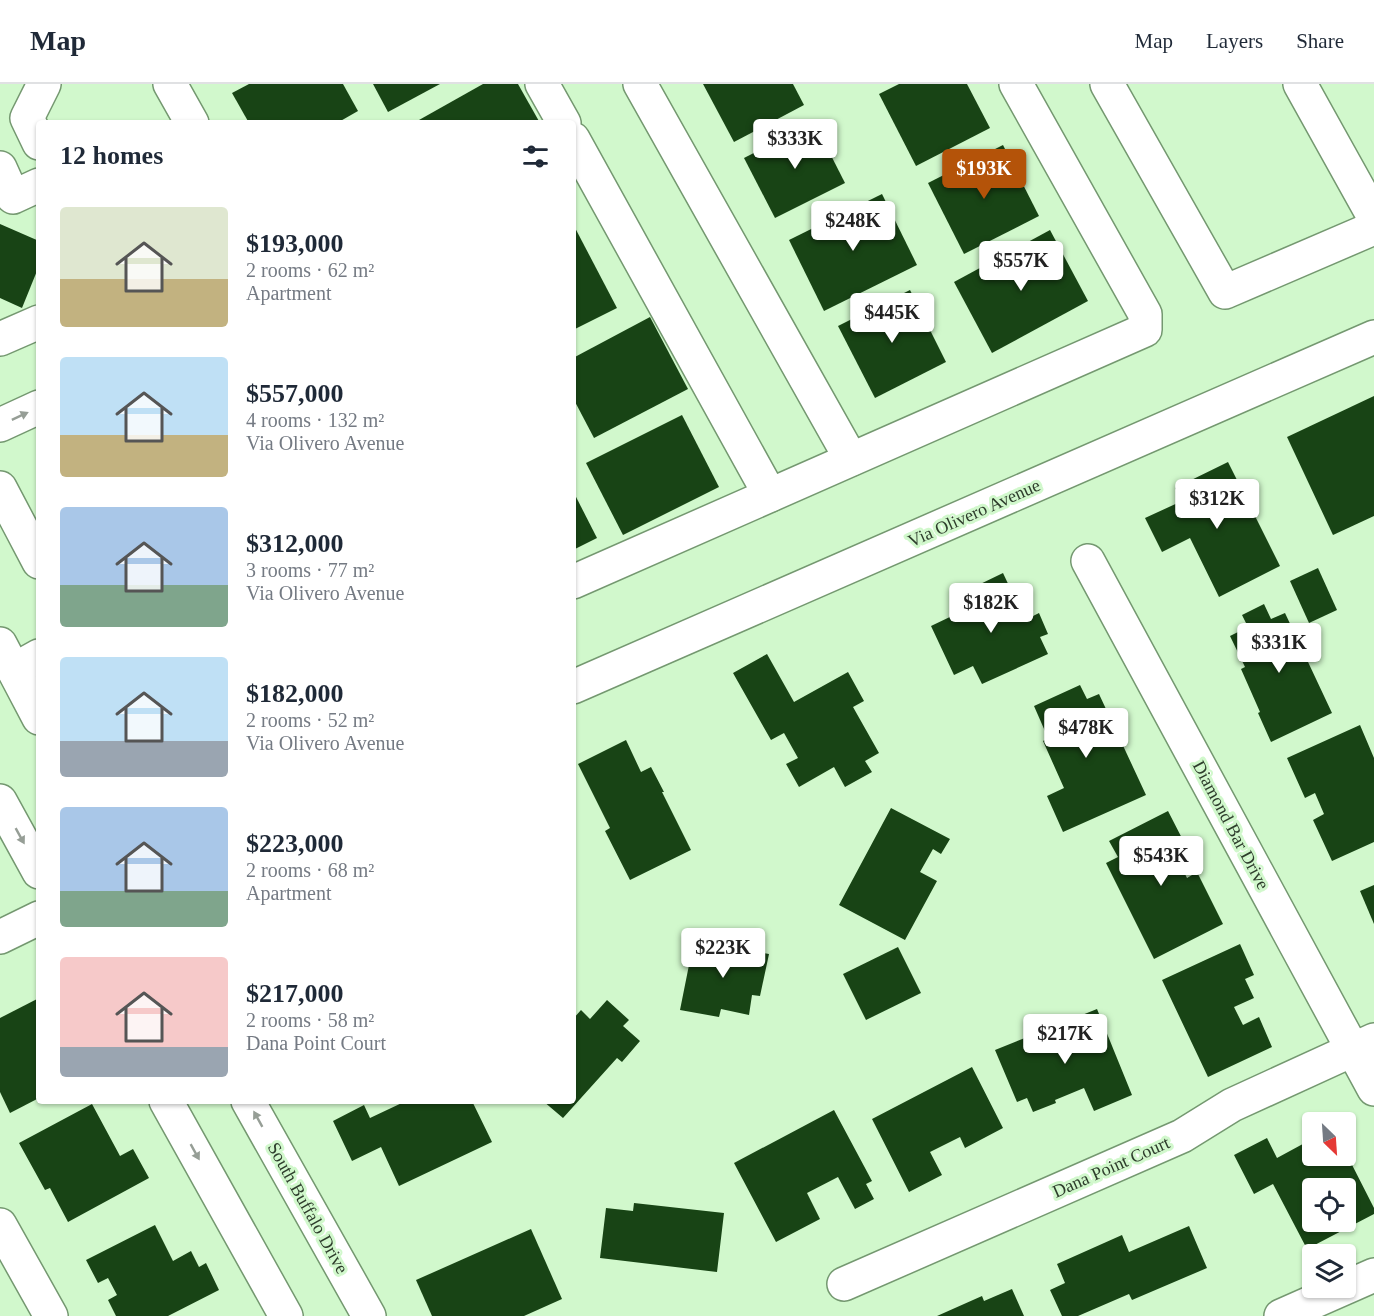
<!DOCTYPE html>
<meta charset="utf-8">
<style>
body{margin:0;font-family:"Times New Roman",serif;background:#f2f2f3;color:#1f2937;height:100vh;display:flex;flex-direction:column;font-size:22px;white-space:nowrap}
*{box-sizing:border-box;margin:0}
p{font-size:20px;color:#747a83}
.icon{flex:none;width:33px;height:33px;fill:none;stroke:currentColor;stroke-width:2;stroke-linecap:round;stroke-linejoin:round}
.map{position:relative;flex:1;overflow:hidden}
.details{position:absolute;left:36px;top:36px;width:540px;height:984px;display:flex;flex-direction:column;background:#fff;border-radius:6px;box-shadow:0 2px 4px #0004}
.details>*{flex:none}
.needle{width:39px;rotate:155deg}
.controls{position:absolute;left:1302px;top:1028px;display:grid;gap:12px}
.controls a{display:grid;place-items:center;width:54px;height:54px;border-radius:6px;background:#fff;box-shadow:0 2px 4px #0004;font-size:30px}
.price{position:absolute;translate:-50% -51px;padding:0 14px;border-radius:6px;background:#fff;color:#222;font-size:20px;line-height:39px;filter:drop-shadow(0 2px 3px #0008)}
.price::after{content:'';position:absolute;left:50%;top:36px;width:18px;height:14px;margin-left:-9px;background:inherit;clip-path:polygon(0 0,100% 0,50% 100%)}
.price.on{background:#b45309;color:#fff}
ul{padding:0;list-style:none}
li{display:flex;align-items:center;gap:18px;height:150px;padding:0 24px}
li span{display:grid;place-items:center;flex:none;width:168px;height:120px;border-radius:6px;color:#555}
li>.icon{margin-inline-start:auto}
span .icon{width:72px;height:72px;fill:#fffc;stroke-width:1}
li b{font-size:26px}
h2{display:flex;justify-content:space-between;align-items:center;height:72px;padding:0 24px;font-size:26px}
header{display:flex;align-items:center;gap:36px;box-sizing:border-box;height:84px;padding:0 30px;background:#fff;border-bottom:2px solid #e0e1e3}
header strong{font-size:28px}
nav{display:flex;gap:33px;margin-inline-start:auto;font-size:21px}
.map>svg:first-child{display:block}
</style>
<header>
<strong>Map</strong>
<nav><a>Map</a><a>Layers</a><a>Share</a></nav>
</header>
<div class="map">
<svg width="1374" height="1232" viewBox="0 0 1374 1232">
<rect width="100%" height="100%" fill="#d1f8cc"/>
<g fill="#184415" fill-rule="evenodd">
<path d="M249,0H343L358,27L337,39H249L232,9Z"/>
<path d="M373,0H440L388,28Z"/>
<path d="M483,0H518L540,39H421L419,36Z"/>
<path d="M703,0H793L804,21L734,58Z"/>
<path d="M899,0H967L990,44L916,82L879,10Z"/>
<path d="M814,38L845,99L775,134L744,74Z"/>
<path d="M1003,61L1039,132L964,170L928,99Z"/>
<path d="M882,110L917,181L824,227L789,156Z"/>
<path d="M0,140L39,157V182L22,224L0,214Z"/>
<path d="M573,140L617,224L573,246Z"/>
<path d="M1050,146L1088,217L992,269L954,198Z"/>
<path d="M910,206L946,278L875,314L838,242Z"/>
<path d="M650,233L688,305L594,354L573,314V274Z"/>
<path d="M1374,312V432L1333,451L1287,353Z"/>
<path d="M682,331L719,403L623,451L586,379Z"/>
<path d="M1228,378L1280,482L1219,513L1190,454L1162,468L1145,434L1182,417L1175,404Z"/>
<path d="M573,407L597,454L573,466Z"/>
<path d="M1318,484L1337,526L1309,539L1290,497Z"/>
<path d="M1003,489L1025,536L1039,529L1048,550L1040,553L1048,570L982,600L973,582L954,591L931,542L977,520L970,505Z"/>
<path d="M1264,520L1271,535L1285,529L1332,629L1271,658L1258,629L1260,628L1241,585L1245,583L1230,552L1248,543L1242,531Z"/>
<path d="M767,570L794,618L848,588L864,617L853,623L879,669L865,677L872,688L845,703L834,683L799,703L786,680L798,674L784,649L771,656L733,589Z"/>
<path d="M1080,601L1087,615L1099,610L1146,711L1063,748L1047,712L1064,704L1043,657L1048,654L1034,622Z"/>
<path d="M1360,641L1374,674V758L1332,777L1313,736L1324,730L1315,709L1305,714L1287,674Z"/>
<path d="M626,656L641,688L651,683L664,708H662L691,766L630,796L605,747L610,744L578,680Z"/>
<path d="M891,724L950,755L941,770L933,765L920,788L937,797L905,856L839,821Z"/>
<path d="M1168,727L1187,764L1175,770L1187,794L1197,788L1223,840L1154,875L1106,779L1118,773L1109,757Z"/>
<path d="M1374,801V840L1360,807Z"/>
<path d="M694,856L769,870L760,912L752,911L749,931L721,925L719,933L680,926Z"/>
<path d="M1240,860L1254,891L1245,895L1254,914L1234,923L1243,941L1259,933L1272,963L1208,993L1162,896Z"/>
<path d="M898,863L921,909L866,936L843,890Z"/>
<path d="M39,914V1014L10,1029L0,1008V934Z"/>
<path d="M607,916L629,936L623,942L640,957L622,978L617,974L563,1034L543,1017H573V935L581,926L590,935Z"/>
<path d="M1097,925L1132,1011L1094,1027L1084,1004L1055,1016L1056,1019L1033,1028L1027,1014L1017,1018L995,966Z"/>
<path d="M972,983L1003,1044L965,1064L960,1053L930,1068L942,1091L909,1108L872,1035Z"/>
<path d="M406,1017H472L492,1058L399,1102L381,1063L352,1077L333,1037L364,1021L370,1034Z"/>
<path d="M92,1020L120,1072L133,1065L149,1094L68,1138L50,1104L45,1106L19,1059Z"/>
<path d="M834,1026L872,1097L866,1100L874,1115L855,1125L838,1093L807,1109L820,1135L776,1158L734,1079Z"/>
<path d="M1267,1054L1277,1074L1312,1055V1071H1341L1342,1074L1347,1071L1374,1124V1130L1307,1165L1273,1100L1254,1110L1234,1071ZM1312,1104H1346V1137H1312Z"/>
<path d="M634,1119L724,1129L717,1188L600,1174L606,1124L633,1127Z"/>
<path d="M155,1141L173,1177L191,1167L199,1183L206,1179L219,1206L168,1232H116L108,1216L117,1211L108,1194L98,1199L86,1176Z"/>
<path d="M1189,1142L1207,1184L1132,1216L1129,1210L1078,1232H1062L1050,1206L1065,1199L1057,1180L1122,1151L1129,1168Z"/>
<path d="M531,1145L562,1215L524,1232H432L416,1196Z"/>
<path d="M1012,1205L1024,1232H937L982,1212L984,1217Z"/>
</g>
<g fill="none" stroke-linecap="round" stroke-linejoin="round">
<g stroke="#749870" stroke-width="36">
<g id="minor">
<path d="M170,0L192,39"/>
<path d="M542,0L564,39"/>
<path d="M640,0L851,375"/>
<path d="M1107,0L1225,208L1374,144"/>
<path d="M1300,0L1374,133"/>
<path d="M573,55L770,411"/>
<path d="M39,59L27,34L44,0"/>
<path d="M0,84L13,113L39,101"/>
<path d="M0,255L39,238"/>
<path d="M0,341L39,323"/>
<path d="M0,404L39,478"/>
<path d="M1088,477L1374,1005"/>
<path d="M573,498L1145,246V230L1016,0"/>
<path d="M14,586L39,572"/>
<path d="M573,603L1374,253"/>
<path d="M0,853L39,834"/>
<path d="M0,1141L51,1232"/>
<path d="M844,1200L1182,1052L1232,1021L1374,956"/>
<path d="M1281,1232L1374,1191"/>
</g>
</g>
<g stroke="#749870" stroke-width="36">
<g id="major">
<path d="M0,560L39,634"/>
<path d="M0,717L39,788"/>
<path d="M166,1017L286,1232"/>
<path d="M248,1017L369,1232"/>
</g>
</g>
<use href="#minor" stroke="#fff" stroke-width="33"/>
<use href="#major" stroke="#fff" stroke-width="33"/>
</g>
<defs><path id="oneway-solid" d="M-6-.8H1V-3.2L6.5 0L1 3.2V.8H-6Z" transform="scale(1.5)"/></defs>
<g fill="#969e96">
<use href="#oneway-solid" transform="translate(20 332) rotate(-25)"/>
<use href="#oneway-solid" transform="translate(20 752) rotate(61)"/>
<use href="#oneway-solid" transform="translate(258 1035) rotate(-119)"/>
<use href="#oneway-solid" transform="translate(195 1068) rotate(61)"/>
</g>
<g text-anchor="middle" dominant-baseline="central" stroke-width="6" stroke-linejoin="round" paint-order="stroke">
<g font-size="18" fill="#2e3d2c" stroke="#d1f8cc">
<text transform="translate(974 429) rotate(-24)">Via Olivero Avenue</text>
<text transform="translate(1231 741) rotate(62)">Diamond Bar Drive</text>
<text transform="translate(1111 1083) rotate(-24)">Dana Point Court</text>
<text transform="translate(308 1124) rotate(61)">South Buffalo Drive</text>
</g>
</g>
</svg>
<div class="controls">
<a><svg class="needle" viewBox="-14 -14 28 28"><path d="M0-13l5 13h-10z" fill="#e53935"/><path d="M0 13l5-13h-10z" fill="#747a83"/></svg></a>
<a><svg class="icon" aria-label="locate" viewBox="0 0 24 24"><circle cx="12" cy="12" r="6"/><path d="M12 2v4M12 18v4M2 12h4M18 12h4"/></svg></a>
<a><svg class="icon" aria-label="layers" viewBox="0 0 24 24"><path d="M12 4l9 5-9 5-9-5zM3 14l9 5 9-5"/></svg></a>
</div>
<b class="price" style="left:795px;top:86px">$333K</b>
<b class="price on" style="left:984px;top:116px">$193K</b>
<b class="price" style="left:853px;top:168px">$248K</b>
<b class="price" style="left:1021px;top:208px">$557K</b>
<b class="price" style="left:892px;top:260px">$445K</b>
<b class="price" style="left:1217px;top:446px">$312K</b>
<b class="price" style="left:991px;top:550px">$182K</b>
<b class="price" style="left:1279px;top:590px">$331K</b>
<b class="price" style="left:1086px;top:675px">$478K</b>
<b class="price" style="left:1161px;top:803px">$543K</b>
<b class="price" style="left:723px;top:895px">$223K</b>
<b class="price" style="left:1065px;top:981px">$217K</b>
<section class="details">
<h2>12 homes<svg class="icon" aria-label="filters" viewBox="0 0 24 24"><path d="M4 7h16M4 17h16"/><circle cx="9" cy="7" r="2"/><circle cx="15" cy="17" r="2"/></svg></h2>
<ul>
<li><span style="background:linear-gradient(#dfe7d0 60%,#c2b280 0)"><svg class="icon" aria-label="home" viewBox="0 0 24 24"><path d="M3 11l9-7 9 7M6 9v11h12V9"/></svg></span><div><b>$193,000</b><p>2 rooms · 62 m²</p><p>Apartment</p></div></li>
<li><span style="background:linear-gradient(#bfe0f5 65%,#c2b280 0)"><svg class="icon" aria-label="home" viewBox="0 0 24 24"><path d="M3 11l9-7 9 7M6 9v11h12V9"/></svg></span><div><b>$557,000</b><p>4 rooms · 132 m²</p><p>Via Olivero Avenue</p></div></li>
<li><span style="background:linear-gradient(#a9c7e8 65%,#7fa58c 0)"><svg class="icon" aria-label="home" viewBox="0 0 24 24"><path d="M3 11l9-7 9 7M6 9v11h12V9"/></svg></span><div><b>$312,000</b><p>3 rooms · 77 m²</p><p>Via Olivero Avenue</p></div></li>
<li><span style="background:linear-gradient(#bfe0f5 70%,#9aa5b1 0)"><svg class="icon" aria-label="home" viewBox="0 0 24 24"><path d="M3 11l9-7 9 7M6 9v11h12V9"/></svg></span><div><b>$182,000</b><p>2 rooms · 52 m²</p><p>Via Olivero Avenue</p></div></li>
<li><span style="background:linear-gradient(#a9c7e8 70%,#7fa58c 0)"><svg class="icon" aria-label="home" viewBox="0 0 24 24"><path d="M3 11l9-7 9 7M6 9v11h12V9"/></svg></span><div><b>$223,000</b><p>2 rooms · 68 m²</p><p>Apartment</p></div></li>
<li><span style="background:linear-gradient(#f6c9c9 75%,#9aa5b1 0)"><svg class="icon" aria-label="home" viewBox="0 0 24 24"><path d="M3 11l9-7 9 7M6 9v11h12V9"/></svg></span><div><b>$217,000</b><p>2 rooms · 58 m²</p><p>Dana Point Court</p></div></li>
</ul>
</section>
</div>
